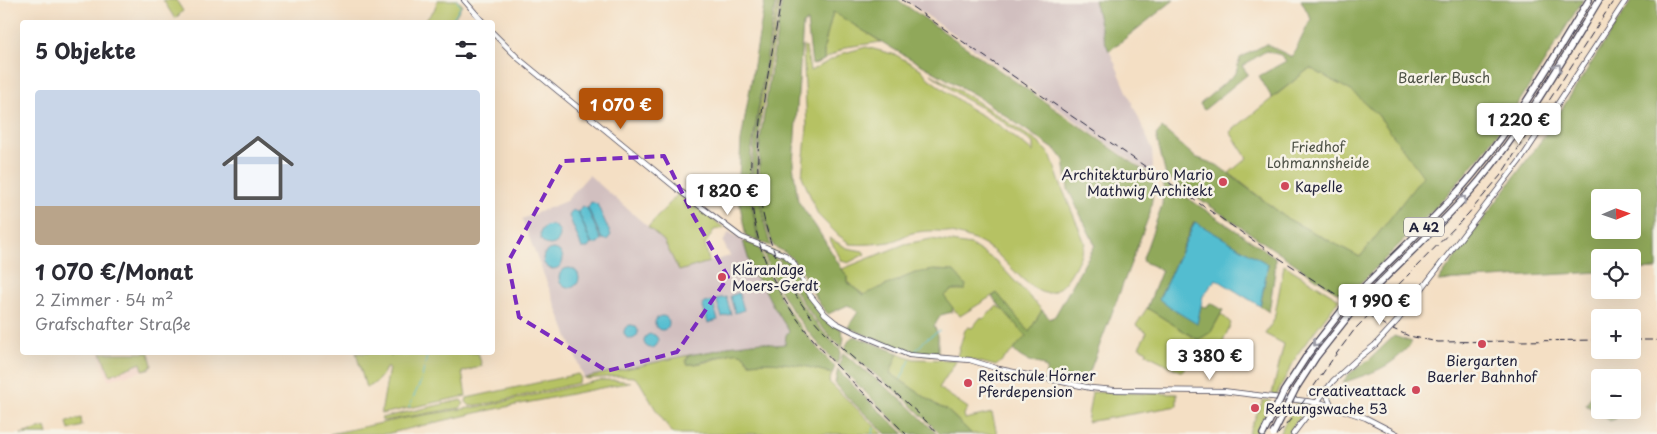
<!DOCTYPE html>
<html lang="de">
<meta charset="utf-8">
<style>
body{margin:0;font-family:"Playpen Sans",sans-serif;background:#f7f7f7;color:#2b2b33;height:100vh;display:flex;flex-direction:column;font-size:19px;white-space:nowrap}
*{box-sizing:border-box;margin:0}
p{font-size:16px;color:#7c7c81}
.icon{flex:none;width:28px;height:28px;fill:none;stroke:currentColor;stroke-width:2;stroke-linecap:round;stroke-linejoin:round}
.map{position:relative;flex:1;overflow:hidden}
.sheet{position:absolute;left:20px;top:20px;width:475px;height:335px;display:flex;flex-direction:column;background:#fff;border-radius:5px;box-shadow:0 5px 20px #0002}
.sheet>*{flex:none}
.needle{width:32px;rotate:88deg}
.buttons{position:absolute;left:1591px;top:189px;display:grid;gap:10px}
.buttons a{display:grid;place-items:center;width:50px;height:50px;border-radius:5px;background:#fff;box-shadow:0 5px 20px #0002;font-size:25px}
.price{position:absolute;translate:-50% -42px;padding:0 11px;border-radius:5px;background:#fff;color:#222;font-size:16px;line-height:32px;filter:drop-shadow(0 1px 2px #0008)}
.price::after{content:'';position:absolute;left:50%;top:30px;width:15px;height:11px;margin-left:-8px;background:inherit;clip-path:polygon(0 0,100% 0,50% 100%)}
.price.selected{background:#b45309;color:#fff}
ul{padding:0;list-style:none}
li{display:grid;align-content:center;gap:10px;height:265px;padding:0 15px}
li+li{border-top:1px solid #e1e1e2}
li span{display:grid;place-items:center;height:155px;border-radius:5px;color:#555}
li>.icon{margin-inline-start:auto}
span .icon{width:90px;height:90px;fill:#fffc;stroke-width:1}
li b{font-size:21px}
h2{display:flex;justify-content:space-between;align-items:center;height:60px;padding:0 15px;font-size:21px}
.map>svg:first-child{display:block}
</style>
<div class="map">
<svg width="1657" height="434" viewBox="0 0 1657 434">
<rect width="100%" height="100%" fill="#f7f3e8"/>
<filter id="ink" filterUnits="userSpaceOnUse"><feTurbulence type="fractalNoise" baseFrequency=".02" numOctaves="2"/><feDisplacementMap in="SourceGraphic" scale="10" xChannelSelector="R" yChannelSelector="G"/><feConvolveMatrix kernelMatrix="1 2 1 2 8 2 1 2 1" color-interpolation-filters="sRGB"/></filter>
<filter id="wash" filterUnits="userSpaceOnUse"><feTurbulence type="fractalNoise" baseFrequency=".0096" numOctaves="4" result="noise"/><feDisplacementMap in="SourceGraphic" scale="20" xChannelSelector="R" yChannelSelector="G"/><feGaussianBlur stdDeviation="1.12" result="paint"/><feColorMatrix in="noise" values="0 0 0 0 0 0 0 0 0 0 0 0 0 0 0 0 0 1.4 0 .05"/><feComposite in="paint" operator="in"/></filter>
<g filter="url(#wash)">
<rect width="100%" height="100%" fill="#f4dfc4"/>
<path fill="#f6d2c5" d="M99,353H150L153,365L150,369L108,380Z"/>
<g fill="#d1bfbf">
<path d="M905,0H1094L1103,36L1152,149L1153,167L1148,172Z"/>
<path d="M589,175L664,241L679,271L730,256L723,242L729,232L743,241L754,277L761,282L772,304L790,331L786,337L785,344L776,345L762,342L727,346L718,350L584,378L522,219L566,201Z"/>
</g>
<g fill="#b6c264" stroke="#6c7250">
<path d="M163,0H176L183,11L175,19Z"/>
<path d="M438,0H458L462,5L452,22H424L434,10Z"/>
<path d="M778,0H780L761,118L758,117Z"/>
<path d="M833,11L881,42L846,47L824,60V47Z"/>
<path d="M803,46L806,47L810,71L844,53L866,47L896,55L921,69L928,78L969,108L1000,126L1033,152V143L987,111L963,98L931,74L978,102L1039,143L1051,156L1060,183L1085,243C1081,257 1062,301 1041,292C1023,284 1008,262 992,250C979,240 961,235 946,232C937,230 921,231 912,233C904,235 898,240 890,242C877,244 863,245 849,244L848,242L838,235L818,215L802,176L807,127Z"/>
<path d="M1310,68L1354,92L1378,115L1424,176L1360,257L1288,219L1229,173L1247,158L1230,132Z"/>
<path d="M678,194L724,228L714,230L705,244L709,262L679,271L664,241L648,227Z"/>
<path d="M829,238L847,248L863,251L865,254L848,263L842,261Z"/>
<path d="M931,239L971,245L996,261L1042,310L1029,333L997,293L960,316L943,297L952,290L915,273L864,295L847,282V277L842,269L905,244Z"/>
<path d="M1284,265L1339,299L1299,352L1276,395L1272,394L1284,344L1265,334L1274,320Z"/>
<path d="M997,306L1006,312L1027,338L996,366L957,356L965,330L968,327L972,328L981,317L983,319Z"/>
<path d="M1147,308L1198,340L1211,332L1221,314L1231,323L1223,342L1231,349L1222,369L1197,354L1182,372L1146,354L1147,351L1139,347L1147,332L1136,325Z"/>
<path d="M737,352L743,354L750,363C777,360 807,365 832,374L829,382L883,434H673L656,410L639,381L634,377L617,376L587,379L584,378L689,355L686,360L687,364C704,366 720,355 737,352Z"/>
<path d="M101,353H149L152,365L150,368L143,370L141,363L110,375Z"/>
<path d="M356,353H391V357L392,353H478L482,366L462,372L466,396L381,414L389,368H386C382,377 375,385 366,388Z"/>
<path d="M898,353L914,359L957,360L939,388L968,408L964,414L965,419L992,413L997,434H972L947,410L938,406L890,373Z"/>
<path d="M578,374L581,378L578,383L491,403L470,406L466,402L467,398Z"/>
<path d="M601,380H615L631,382L476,413L386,434H330L405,418L489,405Z"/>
<path d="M1092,392L1177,394V406L1087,422Z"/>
<path d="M461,400L464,404L460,408L383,421L381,418Z"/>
<path d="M1263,400L1271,401L1256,434H1248Z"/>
<path d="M1296,403L1306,404L1304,408L1306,410L1287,434H1279Z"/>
<path d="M81,418L82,426L69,430L67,422Z"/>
<path d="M46,427L48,434H21Z"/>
</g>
<g fill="#90a85a" stroke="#59654a" fill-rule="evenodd">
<path d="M765,0H776L751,154V200L758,241L746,237L740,205L739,177L741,141Z"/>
<path d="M782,0H898L1153,177L1154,186L1150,213L1088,376L1080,382L1045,376L1047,368L1043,367L1044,365C1031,362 1022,360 1013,350L1026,336L992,297L997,293L1029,332L1042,310L1050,319L1055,316L1095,245L1068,189L1064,160L1058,152L977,96L895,50L833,12L824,47V60L812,65L807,21L803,24L793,164L798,201L816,227L847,277V282L863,295L915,273L934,270L954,271L966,285L965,290H952L944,296L953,308L952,312L941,315L934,326L938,335V355C907,355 877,340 848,327L858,312L848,305L828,314C807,293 804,257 774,247C760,213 758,175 760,140Z"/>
<path d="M1094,0H1174L1109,51L1103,36Z"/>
<path d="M1301,0H1583C1549,53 1518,109 1479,158C1438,208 1391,253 1345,298L1166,176L1156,135L1162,128L1195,157L1217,165L1288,219L1360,257L1423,176L1378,115L1353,92L1310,68L1272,98L1259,76L1286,61L1281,55L1266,51L1242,66L1248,74L1204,110L1200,104L1236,73L1240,58L1266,44L1292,57L1311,19Z"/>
<path d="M1632,0H1657V269L1633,270L1632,258H1600V272L1438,281L1543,138ZM1600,198H1632V230H1600Z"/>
<path d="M758,117L761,118C754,161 757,204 771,246L760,242C749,201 751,159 758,117Z"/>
<path d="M1164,182L1275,257V271L1269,312L1260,306L1268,264L1194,222L1159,299L1197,323L1201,306L1207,307L1211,303L1223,310L1211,332L1198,340L1147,308L1162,270L1142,261L1162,205Z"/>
<path d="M743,241L759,247C776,299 798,328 835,367L832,374C807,365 777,360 750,363C748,360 745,356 742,354C733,348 702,366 687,364L686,360L689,355L718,350L727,346L762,342L776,345L785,344L786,335L789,331L772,304L761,282L754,277Z"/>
<path d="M762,248L773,251C788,290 812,321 841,351L837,364C802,327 777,296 762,248Z"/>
<path d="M776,252L787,258L792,264L804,290L822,316L841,329L844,338L842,348C813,321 791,289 776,252Z"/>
<path d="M854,336L898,353L890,373L938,406L947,410L972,434H940L904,398L844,349L850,339Z"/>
<path d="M1394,336L1412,342C1391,369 1373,372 1342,383L1350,373L1369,360Z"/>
<path d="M843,353L908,405L937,434H907L839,366Z"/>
<path d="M838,369L844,377L904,434H886L846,396L835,383Z"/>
<path d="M1600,379V410H1606L1612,416L1615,414L1616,419L1610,421L1586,405Z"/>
</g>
<g fill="#53bdd0" stroke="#3a7086">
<path d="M591,202L597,204L611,235L607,240L602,239L588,208Z"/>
<path d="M582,206L587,208L601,240L598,244H592L578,211Z"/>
<path d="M572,210L578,212L591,244L588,248H582L569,216Z"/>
<path d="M1195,222L1268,264L1260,306L1216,279L1203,296L1197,324L1169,307L1159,299Z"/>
<circle cx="550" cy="235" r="10"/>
<circle cx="553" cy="259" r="10"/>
<circle cx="569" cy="278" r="10"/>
<path d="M739,293L744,310L735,313L730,296Z"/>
<path d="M726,297L731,314L722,317L716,299Z"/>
<path d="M712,301L718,320L708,323L702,304Z"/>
<circle cx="662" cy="323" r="7"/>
<circle cx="631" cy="332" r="7"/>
<circle cx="651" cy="341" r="7"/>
</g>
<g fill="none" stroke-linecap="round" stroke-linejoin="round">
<g stroke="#53bdd0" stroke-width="1">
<path d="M450,22L461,6L456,0"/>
<path d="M915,352L926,339L939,331"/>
<path d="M901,379L910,360"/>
<path d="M409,407L421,381L428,352"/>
<path d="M872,434L874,428"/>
</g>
</g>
</g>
<g filter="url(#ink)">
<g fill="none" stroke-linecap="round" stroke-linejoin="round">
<g stroke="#423e50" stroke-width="6">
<g id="secondary">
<path d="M464,0L483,22"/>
<path d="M492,32L519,59L676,188L729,228L741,237L785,255L793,262L810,295L825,314L836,323L854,332L909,355L970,360L999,369L1091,388L1114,390L1223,391L1322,403L1366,418L1397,434"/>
<path d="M1398,320L1522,158L1626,0"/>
<path d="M1327,389L1328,398L1332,406"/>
<path d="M1293,434L1333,381L1356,360L1375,345"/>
</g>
</g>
<g stroke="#423e50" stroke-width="8">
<g id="highway">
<path d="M1354,297C1393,256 1437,218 1473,174C1518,120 1553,59 1589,0"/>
<path d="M1361,302C1400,261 1443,224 1480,180C1526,124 1562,61 1599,0"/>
<path d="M1296,388L1316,357L1350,314"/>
<path d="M1284,391L1308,354L1343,309"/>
<path d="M1263,434L1277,406"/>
</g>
</g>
<use href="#secondary" stroke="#fff" stroke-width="4.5"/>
<use href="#highway" stroke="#fff" stroke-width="5.5"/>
<g stroke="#22223b" stroke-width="1" stroke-dasharray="8 4" stroke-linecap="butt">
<path d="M781,0C773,51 761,102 758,154C755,216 779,285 823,330C859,367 904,395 938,434"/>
<path d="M902,0L1279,258L1386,326L1409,336L1438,342L1600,340"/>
<path d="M751,160C744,291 822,351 906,434"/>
<path d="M1632,340H1657"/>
<path d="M1278,434L1292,418L1334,357L1355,329L1468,214L1501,175L1614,0"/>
</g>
<g stroke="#423e50" stroke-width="6" stroke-linecap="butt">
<path id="secondary-bridge" d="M1375,345L1398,320"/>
</g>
<g stroke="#423e50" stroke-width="8" stroke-linecap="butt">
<g id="highway-bridge">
<path d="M1343,309L1354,297"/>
<path d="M1350,314L1361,302"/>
<path d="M1277,406L1284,391"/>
<path d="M1273,434L1296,388"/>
</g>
</g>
<use href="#secondary-bridge" stroke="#fff" stroke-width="4.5"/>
<use href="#highway-bridge" stroke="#fff" stroke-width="5.5"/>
</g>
<defs><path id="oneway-chevron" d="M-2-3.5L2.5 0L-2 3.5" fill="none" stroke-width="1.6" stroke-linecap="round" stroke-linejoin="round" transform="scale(1.25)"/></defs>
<g stroke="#9c9ca7">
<use href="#oneway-chevron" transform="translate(1558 67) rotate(-58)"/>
<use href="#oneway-chevron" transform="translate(1463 199) rotate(-48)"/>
<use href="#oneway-chevron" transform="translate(1316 343) rotate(126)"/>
</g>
</g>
<path fill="none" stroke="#7b2cbf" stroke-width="4" stroke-dasharray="10 6" stroke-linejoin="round" d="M664,156L693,215L728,277L677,352L607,371L519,317L508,262L563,161Z"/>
<g fill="#d1495b" stroke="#f7f3e8" stroke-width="2">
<circle cx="1223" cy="182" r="5"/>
<circle cx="1285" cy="186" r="5"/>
<circle cx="722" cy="277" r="5"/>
<circle cx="1482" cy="344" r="5"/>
<circle cx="968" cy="383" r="5"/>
<circle cx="1416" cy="390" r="5"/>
<circle cx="1255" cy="408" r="5"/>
</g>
<g text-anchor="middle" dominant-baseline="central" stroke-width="5" stroke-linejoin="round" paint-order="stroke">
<rect fill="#f7f3e8" stroke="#62616f" stroke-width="1" x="1404" y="217.5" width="40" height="19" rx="4"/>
<g font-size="12" font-weight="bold" fill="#22223b">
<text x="1424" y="227">A 42</text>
</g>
<g font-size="14" fill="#4e5247" stroke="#f7f3e8">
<text x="1444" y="77">Baerler Busch</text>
<text x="1318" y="146">Friedhof<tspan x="1318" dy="16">Lohmannsheide</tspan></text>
</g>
<g font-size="14" fill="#22223b" stroke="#f7f3e8" text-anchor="start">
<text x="1213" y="174" text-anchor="end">Architekturbüro Mario<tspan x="1213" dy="16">Mathwig Architekt</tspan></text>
<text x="1295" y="186">Kapelle</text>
<text x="732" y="269">Kläranlage<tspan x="732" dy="16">Moers-Gerdt</tspan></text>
<text x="1482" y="360" text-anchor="middle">Biergarten<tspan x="1482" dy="16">Baerler Bahnhof</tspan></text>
<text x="978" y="375">Reitschule Hörner<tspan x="978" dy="16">Pferdepension</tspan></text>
<text x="1406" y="390" text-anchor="end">creativeattack</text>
<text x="1265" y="408">Rettungswache 53</text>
</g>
</g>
</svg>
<div class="buttons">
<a><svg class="needle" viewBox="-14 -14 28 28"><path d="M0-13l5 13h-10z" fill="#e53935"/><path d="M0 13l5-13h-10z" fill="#7c7c81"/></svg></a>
<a><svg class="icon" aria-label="locate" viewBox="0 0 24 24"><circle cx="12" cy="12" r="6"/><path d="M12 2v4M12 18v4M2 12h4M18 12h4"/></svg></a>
<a>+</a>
<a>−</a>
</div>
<b class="price selected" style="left:621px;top:130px">1 070 €</b>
<b class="price" style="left:1519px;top:145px">1 220 €</b>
<b class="price" style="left:728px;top:216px">1 820 €</b>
<b class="price" style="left:1380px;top:326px">1 990 €</b>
<b class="price" style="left:1210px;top:381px">3 380 €</b>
<section class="sheet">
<h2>5 Objekte<svg class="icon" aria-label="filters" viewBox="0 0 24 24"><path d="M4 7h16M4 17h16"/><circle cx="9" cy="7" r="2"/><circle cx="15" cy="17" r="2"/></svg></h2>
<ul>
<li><span style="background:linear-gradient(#c9d6e8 75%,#b9a48a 0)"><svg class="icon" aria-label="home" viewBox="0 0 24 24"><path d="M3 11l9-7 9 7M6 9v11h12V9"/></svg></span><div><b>1 070 €/Monat</b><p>2 Zimmer · 54 m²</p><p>Grafschafter Straße</p></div></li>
</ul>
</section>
</div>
